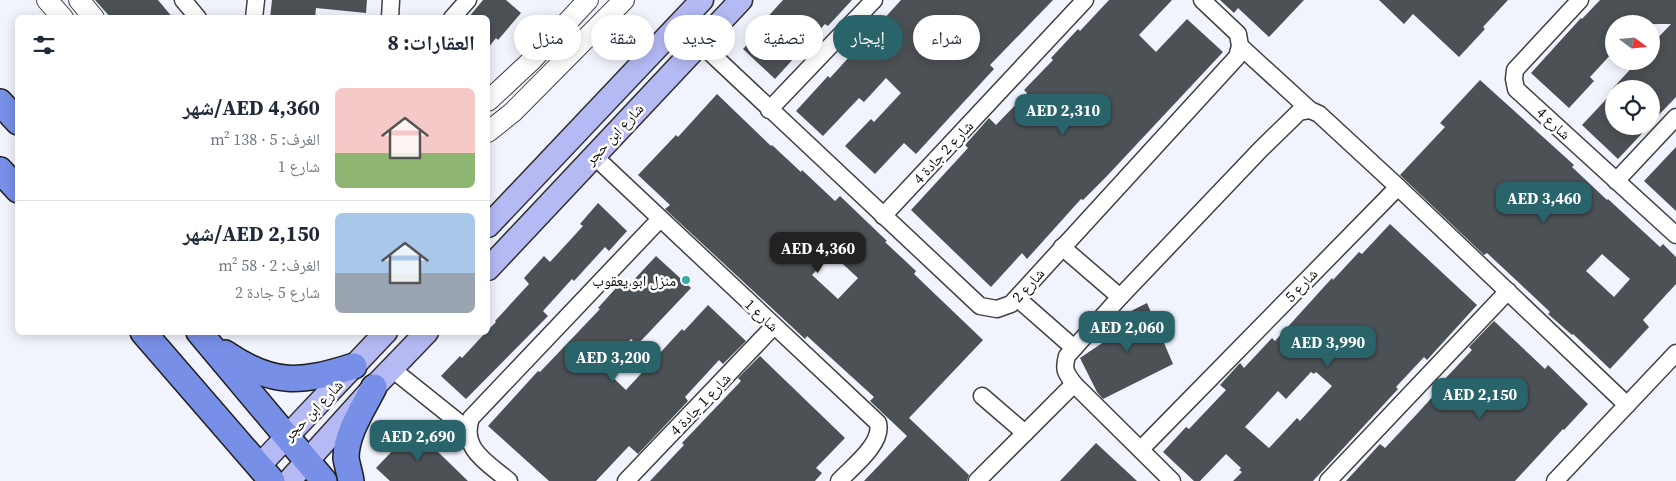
<!DOCTYPE html>
<html lang="ar">
<meta charset="utf-8">
<style>
body{margin:0;font-family:"Source Serif 4","Noto Naskh Arabic",serif;background:#f2f2f3;color:#1f2937;direction:rtl;height:100vh;display:flex;flex-direction:column;font-size:19px;white-space:nowrap}
*{box-sizing:border-box;margin:0}
p{font-size:16px;color:#747a83}
.icon{flex:none;width:28px;height:28px;fill:none;stroke:currentColor;stroke-width:2;stroke-linecap:round;stroke-linejoin:round}
.map{position:relative;flex:1;overflow:hidden;direction:ltr}
.details{position:absolute;left:15px;top:15px;width:475px;height:320px;display:flex;flex-direction:column;background:#fff;border-radius:8px;box-shadow:0 2px 12px #0003;direction:rtl}
.details>*{flex:none}
.hud{position:absolute;left:505px;top:15px;width:475px;height:45px;direction:rtl;display:flex;gap:10px}
.needle{width:32px;rotate:106deg}
.tools{position:absolute;left:1605px;top:15px;display:grid;gap:10px}
.tools a{display:grid;place-items:center;width:55px;height:55px;border-radius:50%;background:#fff;box-shadow:0 2px 12px #0003;font-size:25px}
.price{position:absolute;translate:-50% -42px;padding:0 11px;border-radius:10px;background:#2a646b;color:#fff;font-size:16px;line-height:32px;filter:drop-shadow(0 1px 2px #0008)}
.price::after{content:'';position:absolute;left:50%;top:30px;width:15px;height:11px;margin-left:-8px;background:inherit;clip-path:polygon(0 0,100% 0,50% 100%)}
.price.on{background:#222;color:#fff}
ul{padding:0;list-style:none}
li{display:flex;align-items:center;gap:15px;height:125px;padding:0 15px}
li+li{border-top:1px solid #e0e1e3}
li span{display:grid;place-items:center;flex:none;width:140px;height:100px;border-radius:8px;color:#555}
li>.icon{margin-inline-start:auto}
span .icon{width:60px;height:60px;fill:#fffc;stroke-width:1}
li b{font-size:21px}
h2{display:flex;justify-content:space-between;align-items:center;height:60px;padding:0 15px;font-size:21px}
.pill{padding:0 18px;border-radius:22px;background:#fff;box-shadow:0 2px 12px #0003;font-size:18px;line-height:45px}
.pill.on{background:#2a646b;color:#fff}
.map>svg:first-child{display:block}
</style>
<div class="map">
<svg width="1676" height="481" viewBox="0 0 1676 481">
<rect width="100%" height="100%" fill="#f1f3fd"/>
<g fill="#4c5155" fill-rule="evenodd">
<path d="M95,0H158L173,18H111Z"/>
<path d="M272,0H367L366,13L316,8L315,18H270Z"/>
<path d="M483,0H506L521,13L498,40L496,38L488,48V18H468Z"/>
<path d="M783,0H852L828,26L825,24L775,79L743,49L766,25L763,22Z"/>
<path d="M901,0H1053L990,65L994,69L916,154L904,143L875,174L845,146L871,119L874,122L901,93L886,78L864,102L859,98L823,136L796,111L828,76L830,78Z"/>
<path d="M1109,0H1172L1139,35L1156,52L1187,19L1223,52L1107,176L1083,200L1081,199L1027,259L1022,253L991,287L911,210L968,148L965,145L989,118L996,125L1027,93L1024,90L1053,60L1051,58L1078,29L1080,31Z"/>
<path d="M1220,0H1304L1269,37L1238,8L1234,13Z"/>
<path d="M1379,0H1508L1483,27L1485,29L1459,57L1413,14L1404,24Z"/>
<path d="M1600,0H1676V97L1651,123V89H1612L1638,61H1651V45L1671,24H1614V51L1590,77L1594,81L1569,108L1531,73L1581,18L1582,19Z"/>
<path d="M1480,80L1574,165L1572,167L1607,200L1608,199L1660,247L1663,244L1676,257V284L1643,320L1649,327L1610,369L1573,334L1572,335L1548,314L1550,312L1516,280L1487,253L1484,255L1400,175L1445,127L1440,123ZM1602,254L1630,279L1614,297L1586,271Z"/>
<path d="M1614,91V126H1649L1618,159L1582,125Z"/>
<path d="M717,94L771,146L772,145L801,172L802,170L835,201L840,196L887,241L885,242L916,271L914,274L983,340L909,418L969,475L967,481H864L907,436L870,401L874,397L807,336L805,339L665,209L670,205L638,175L676,135L678,137ZM832,254L858,278L838,299L812,275Z"/>
<path d="M1676,147V211L1644,181Z"/>
<path d="M598,203L627,231L609,251L605,247L574,281L572,279L543,311L548,316L466,399L441,376L460,356L462,358L486,332H488V330L496,322L495,321L529,284L524,278L544,256L550,262L583,226L580,224Z"/>
<path d="M1390,224L1477,305L1427,360L1424,357L1396,387L1398,389L1313,481H1233L1242,472L1239,470L1241,468L1226,454L1200,481H1194L1163,452L1186,427L1189,429L1226,390L1220,385L1240,363L1244,368L1272,338L1275,341L1332,278L1333,280L1359,252L1362,254ZM1311,372L1314,374L1316,372L1332,386L1300,421L1297,418L1269,448L1245,427L1278,391L1286,399Z"/>
<path d="M656,256L691,288L637,345L631,339L603,368L626,390L682,329L684,331L708,305L746,341L723,364L719,360L685,397L688,401L638,454L629,446L596,481H549L488,426L538,371L540,372L600,309L598,308L624,279L630,284Z"/>
<path d="M1147,303L1173,364L1103,399L1097,392L1080,358L1114,335L1108,325L1113,320Z"/>
<path d="M1494,321L1545,369L1548,365L1588,404L1564,430L1563,429L1515,481H1346L1380,444L1385,448L1416,415L1445,383L1443,381L1472,350L1469,347Z"/>
<path d="M760,356L845,438L816,468L822,473L815,481H650L684,445L682,443L741,381L738,378Z"/>
<path d="M416,426L439,447L436,450L468,481H390L376,468Z"/>
<path d="M1096,443L1137,481H1060Z"/>
</g>
<g fill="none" stroke-linecap="round" stroke-linejoin="round">
<g stroke="#414141" stroke-width="19">
<g id="minor">
<path d="M183,0L198,18"/>
<path d="M1580,0L1515,70L1514,79L1516,89L1676,235"/>
<path d="M254,18L256,0"/>
<path d="M390,18L391,0"/>
<path d="M452,18L468,0"/>
<path d="M700,43L980,306L997,309L1011,304L1237,57L1240,46L1238,34L1202,0"/>
<path d="M1240,46L1310,110L1319,114L1398,187L1627,405"/>
<path d="M769,110L874,0"/>
<path d="M594,156L878,423C883,444 852,467 839,481"/>
<path d="M1616,181L1676,117"/>
<path d="M883,216L1085,0"/>
<path d="M1062,247L1120,297"/>
<path d="M1017,298L1074,348"/>
<path d="M392,369L467,429"/>
<path d="M982,396L1025,433"/>
<path d="M1141,449L1398,187"/>
<path d="M509,481C488,463 460,449 471,418L660,219"/>
<path d="M626,481L774,326"/>
<path d="M977,481L1074,384"/>
<path d="M1172,481L1074,384C1066,373 1063,370 1067,356L1120,297L1261,149L1299,112L1310,110"/>
<path d="M1328,481L1508,291"/>
<path d="M1555,481L1676,353"/>
</g>
</g>
<g stroke="#414141" stroke-width="22">
<g id="tertiary">
<path d="M47,0L63,18"/>
<path d="M79,0L94,18"/>
<path d="M488,101L531,61L588,0"/>
<path d="M488,132L513,112L624,0"/>
</g>
</g>
<g stroke="#303030" stroke-width="25">
<g id="secondary">
<path d="M488,226L702,0"/>
<path d="M488,269L741,0"/>
<path d="M260,465L386,332"/>
<path d="M289,481L374,387L427,332"/>
</g>
</g>
<g stroke="#1f1f1f" stroke-width="28">
<g id="primary">
<path d="M0,102L18,122"/>
<path d="M0,170L18,190"/>
<path d="M143,332L272,481"/>
<path d="M199,332L324,481"/>
<path d="M225,353C273,386 301,383 354,366"/>
<path d="M351,481C350,474 347,465 346,458C346,433 363,409 374,387"/>
</g>
</g>
<use href="#minor" stroke="#fff" stroke-width="16"/>
<use href="#tertiary" stroke="#fff" stroke-width="20"/>
<use href="#secondary" stroke="#b5baf5" stroke-width="22"/>
<use href="#primary" stroke="#788fe7" stroke-width="25"/>
</g>
<circle fill="#38acaa" stroke="#fff" stroke-width="2" cx="686" cy="280" r="5"/>
<g text-anchor="middle" dominant-baseline="central" stroke-width="5" stroke-linejoin="round" paint-order="stroke">
<g font-size="15" fill="#0e0e0e" stroke="#fff">
<text transform="translate(1554 123) rotate(43)">شارع 4</text>
<text transform="translate(614 134) rotate(-47)">شارع ابن حجر</text>
<text transform="translate(943 152) rotate(-47)">شارع 2 جادة 4</text>
<text transform="translate(1028 285) rotate(-48)">شارع 2</text>
<text transform="translate(1301 285) rotate(-46)">شارع 5</text>
<text transform="translate(762 315) rotate(43)">شارع 1</text>
<text transform="translate(700 404) rotate(-46)">شارع 1 جادة 4</text>
<text transform="translate(313 410) rotate(-46)">شارع ابن حجر</text>
</g>
<g font-size="15" fill="#0e0e0e" stroke="#fff" text-anchor="end">
<text x="676" y="280">منزل ابو يعقوب</text>
</g>
</g>
</svg>
<div class="tools">
<a><svg class="needle" viewBox="-14 -14 28 28"><path d="M0-13l5 13h-10z" fill="#e53935"/><path d="M0 13l5-13h-10z" fill="#747a83"/></svg></a>
<a><svg class="icon" aria-label="locate" viewBox="0 0 24 24"><circle cx="12" cy="12" r="6"/><path d="M12 2v4M12 18v4M2 12h4M18 12h4"/></svg></a>
</div>
<b class="price" style="left:1063px;top:136px">AED 2,310</b>
<b class="price" style="left:1544px;top:224px">AED 3,460</b>
<b class="price on" style="left:818px;top:274px">AED 4,360</b>
<b class="price" style="left:1127px;top:353px">AED 2,060</b>
<b class="price" style="left:1328px;top:368px">AED 3,990</b>
<b class="price" style="left:613px;top:383px">AED 3,200</b>
<b class="price" style="left:1480px;top:420px">AED 2,150</b>
<b class="price" style="left:418px;top:462px">AED 2,690</b>
<div class="hud">
<a class="pill">شراء</a>
<a class="pill on">إيجار</a>
<a class="pill">تصفية</a>
<a class="pill">جديد</a>
<a class="pill">شقة</a>
<a class="pill">منزل</a>
</div>
<section class="details">
<h2>العقارات: 8<svg class="icon" aria-label="filters" viewBox="0 0 24 24"><path d="M4 7h16M4 17h16"/><circle cx="9" cy="7" r="2"/><circle cx="15" cy="17" r="2"/></svg></h2>
<ul>
<li><span style="background:linear-gradient(#f6c9c9 65%,#8fb573 0)"><svg class="icon" aria-label="home" viewBox="0 0 24 24"><path d="M3 11l9-7 9 7M6 9v11h12V9"/></svg></span><div><b>AED 4,360/شهر</b><p>الغرف: 5 · 138 m²</p><p>شارع 1</p></div></li>
<li><span style="background:linear-gradient(#a9c7e8 60%,#9aa5b1 0)"><svg class="icon" aria-label="home" viewBox="0 0 24 24"><path d="M3 11l9-7 9 7M6 9v11h12V9"/></svg></span><div><b>AED 2,150/شهر</b><p>الغرف: 2 · 58 m²</p><p>شارع 5 جادة 2</p></div></li>
</ul>
</section>
</div>
